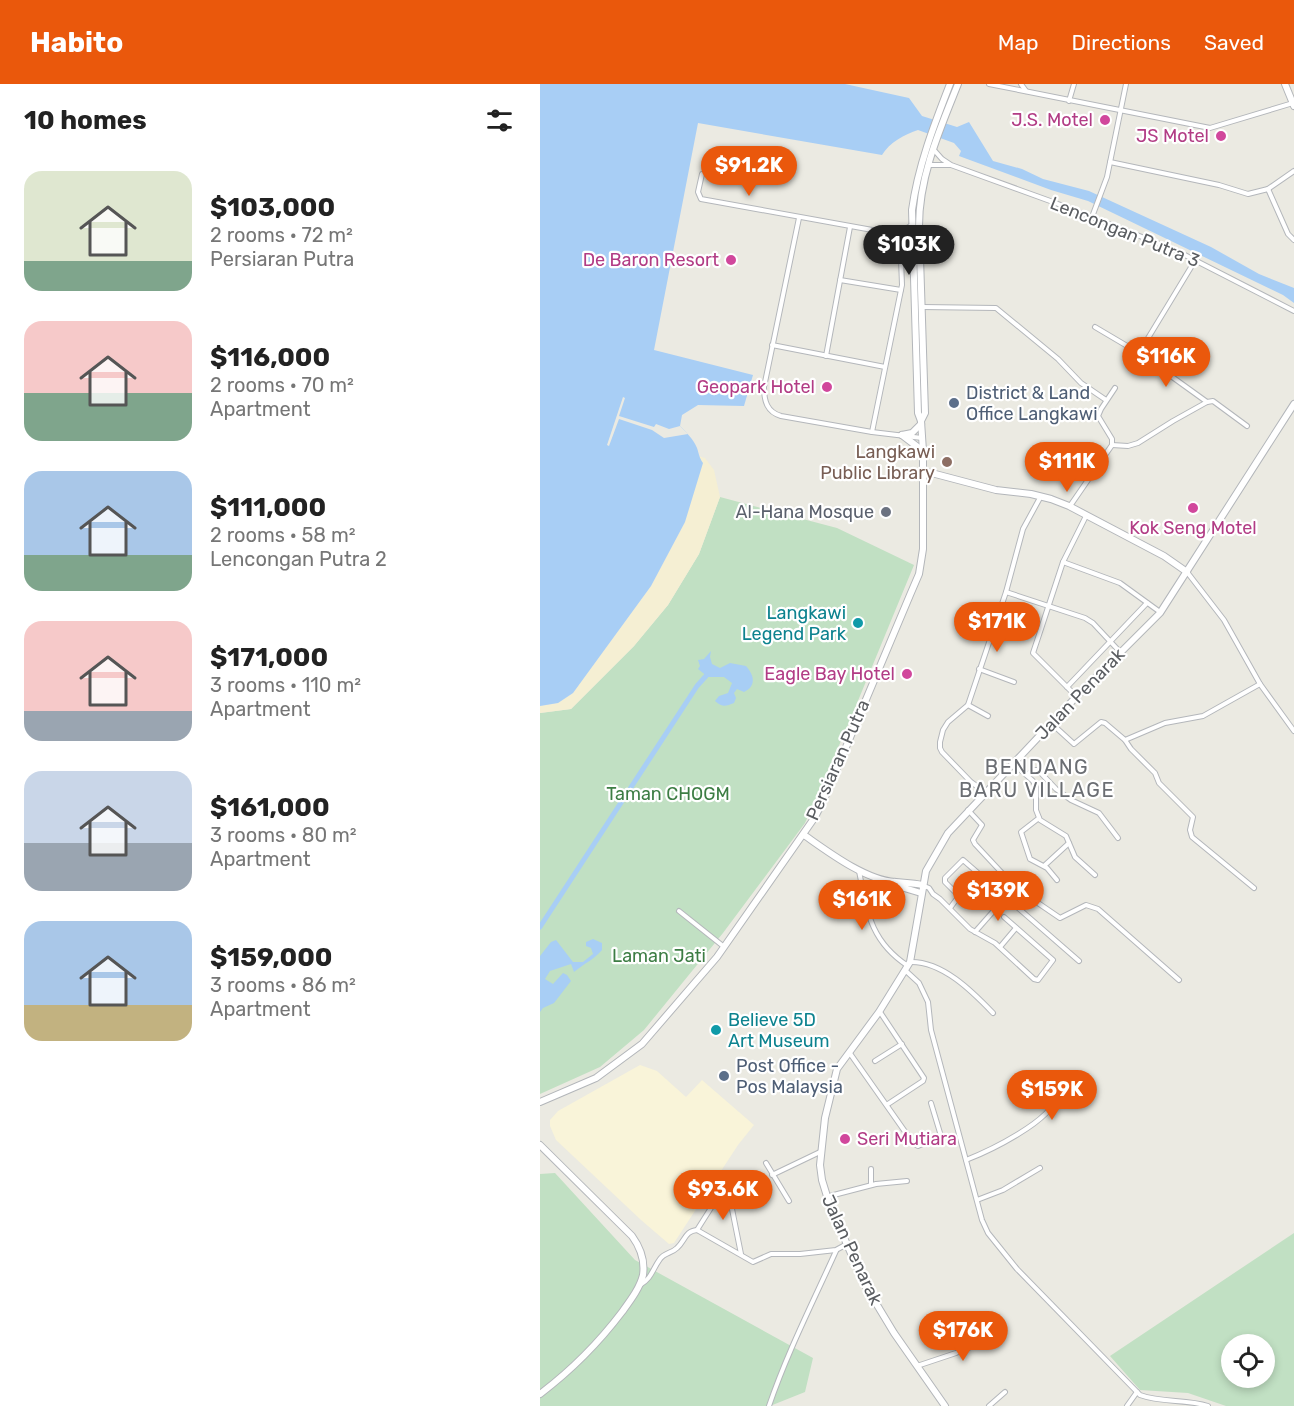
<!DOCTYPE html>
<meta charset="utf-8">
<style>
body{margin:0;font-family:Rubik,sans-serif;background:#f2f2f2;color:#222;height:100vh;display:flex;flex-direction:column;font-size:22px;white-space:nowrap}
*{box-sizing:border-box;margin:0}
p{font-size:20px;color:#767676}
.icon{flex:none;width:33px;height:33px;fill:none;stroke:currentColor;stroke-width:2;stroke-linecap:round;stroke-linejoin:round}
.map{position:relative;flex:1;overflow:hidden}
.panel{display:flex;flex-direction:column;background:#fff;width:540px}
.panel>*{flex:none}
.fabs{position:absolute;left:681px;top:1250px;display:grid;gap:12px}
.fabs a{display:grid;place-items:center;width:54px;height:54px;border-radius:50%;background:#fff;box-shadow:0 3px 9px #0003;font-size:30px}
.price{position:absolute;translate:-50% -51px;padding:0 14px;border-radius:21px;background:#ea580c;color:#fff;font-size:20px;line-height:39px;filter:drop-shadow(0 2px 3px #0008)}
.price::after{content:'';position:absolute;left:50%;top:36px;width:18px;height:14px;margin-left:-9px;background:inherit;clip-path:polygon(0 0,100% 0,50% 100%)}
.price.selected{background:#222;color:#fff}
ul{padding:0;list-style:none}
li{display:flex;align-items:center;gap:18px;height:150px;padding:0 24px}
li span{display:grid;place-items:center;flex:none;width:168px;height:120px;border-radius:18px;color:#555}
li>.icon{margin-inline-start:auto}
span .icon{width:72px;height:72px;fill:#fffc;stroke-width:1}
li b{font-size:26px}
h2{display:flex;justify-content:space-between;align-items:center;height:72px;padding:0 24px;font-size:26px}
header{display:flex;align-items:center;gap:36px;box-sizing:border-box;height:84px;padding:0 30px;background:#ea580c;color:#fff}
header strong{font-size:28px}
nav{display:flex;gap:33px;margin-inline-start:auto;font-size:21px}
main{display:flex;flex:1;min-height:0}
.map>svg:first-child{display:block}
</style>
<header>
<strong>Habito</strong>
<nav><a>Map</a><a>Directions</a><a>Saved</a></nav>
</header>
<main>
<section class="panel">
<h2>10 homes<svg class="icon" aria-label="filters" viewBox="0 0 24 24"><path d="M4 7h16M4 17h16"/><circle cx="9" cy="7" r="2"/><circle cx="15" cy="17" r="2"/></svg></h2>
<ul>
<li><span style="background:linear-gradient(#dfe7d0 75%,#7fa58c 0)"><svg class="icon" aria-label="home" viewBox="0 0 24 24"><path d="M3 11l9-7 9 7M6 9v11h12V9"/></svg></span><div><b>$103,000</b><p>2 rooms · 72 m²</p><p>Persiaran Putra</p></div></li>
<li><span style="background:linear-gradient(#f6c9c9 60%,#7fa58c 0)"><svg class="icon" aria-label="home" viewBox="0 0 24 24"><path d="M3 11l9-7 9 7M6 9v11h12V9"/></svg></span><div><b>$116,000</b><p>2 rooms · 70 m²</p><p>Apartment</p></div></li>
<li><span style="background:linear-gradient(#a9c7e8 70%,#7fa58c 0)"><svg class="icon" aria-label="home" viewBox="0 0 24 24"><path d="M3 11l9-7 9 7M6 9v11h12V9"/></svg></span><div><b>$111,000</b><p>2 rooms · 58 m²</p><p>Lencongan Putra 2</p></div></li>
<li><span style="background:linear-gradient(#f6c9c9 75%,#9aa5b1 0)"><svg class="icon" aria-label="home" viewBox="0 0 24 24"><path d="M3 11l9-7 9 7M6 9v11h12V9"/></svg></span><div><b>$171,000</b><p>3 rooms · 110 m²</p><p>Apartment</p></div></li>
<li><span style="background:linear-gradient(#c9d6e8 60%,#9aa5b1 0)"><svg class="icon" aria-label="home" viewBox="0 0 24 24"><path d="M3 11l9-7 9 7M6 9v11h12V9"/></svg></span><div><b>$161,000</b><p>3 rooms · 80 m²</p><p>Apartment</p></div></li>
<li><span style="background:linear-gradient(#a9c7e8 70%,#c2b280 0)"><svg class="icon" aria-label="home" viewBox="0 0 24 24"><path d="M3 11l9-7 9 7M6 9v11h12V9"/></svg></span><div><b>$159,000</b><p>3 rooms · 86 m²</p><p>Apartment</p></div></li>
</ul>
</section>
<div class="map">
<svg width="754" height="1322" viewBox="0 0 754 1322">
<rect width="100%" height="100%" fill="#ebeae2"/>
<path fill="#f9f4d9" d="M100,981L117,987L146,1013L162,996L214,1041L198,1061L134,1159L129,1160L101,1136L16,1056L10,1042V1036L18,1027Z"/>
<g fill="#c1e0c3" fill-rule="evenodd">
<path d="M180,413L297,444L374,481L308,641L265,739L183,849L104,946L60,983L0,1010V629L31,625L94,562L128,521L159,470Z"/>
<path d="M15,1089L95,1176L273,1274L265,1308L230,1322H0V1090Z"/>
<path d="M754,1149V1322H686L648,1309L600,1306L570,1272ZM692,1260H724V1293H692Z"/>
</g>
<path fill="#f5efd3" d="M158,372L165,374L174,386L180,413L159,470L128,521L94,562L31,625L0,629V622L18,619L33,609L111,502L145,438Z"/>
<g fill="#a8cef5">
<path d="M0,0H305L369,14L382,32L417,43L429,38L453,77L482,85L503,95L549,107L671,163L719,190L754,204V219L743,211L548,117L511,106L419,72L421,67L414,59L378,46C365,50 349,59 342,71L158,39L114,266L213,291L204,322L158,321L142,331L140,342C146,348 154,356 157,364C159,370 159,373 163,379L145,438L111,502L33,609L18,619L0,622Z"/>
<path d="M171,567L170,573L172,580L180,584L190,579L206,582C214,591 217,602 204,608L197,605L194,609L196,614L194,619C186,622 183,624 175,617L179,612L188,609L192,599L184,593H168L158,585L160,582L158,576L164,575Z"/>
<path d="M53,855L62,859V866C52,877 46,878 34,888L31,880L10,887L5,895L13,900L23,889L27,891L31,897L14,919L3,924L0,928V872L11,858L16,856L33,878H43L53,870L51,864L46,862V858Z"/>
</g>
<path fill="#ebeae2" d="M83,313L85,314L79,332L114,343L116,340L129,345L140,342L148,350L124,354L112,346L79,335L69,362L67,361Z"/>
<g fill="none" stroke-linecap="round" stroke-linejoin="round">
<path stroke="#a8cef5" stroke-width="5" d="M0,843L157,602L166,592"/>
<g stroke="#b4b7bb" stroke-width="6">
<g id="street">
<path d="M449,0L670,44L753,19"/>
<path d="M481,0L486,7"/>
<path d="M529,17L534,0"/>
<path d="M394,66L402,75L411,81L513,118L635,166L754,227"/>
<path d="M570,78L679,101L708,110L728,105L748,150L754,156"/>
<path d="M389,81H410"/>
<path d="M162,90L158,108L161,115L349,149L360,148L372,141"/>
<path d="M728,105L754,87"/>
<path d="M552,133L567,93L586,0"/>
<path d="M259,134L224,303C224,317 227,328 241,332L332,348L382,354"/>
<path d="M300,196L361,206"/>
<path d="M382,223L456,224L518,275L541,299L566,316"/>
<path d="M555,243L599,269L667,318"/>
<path d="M232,261L345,283"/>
<path d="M599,269L656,175"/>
<path d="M286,272L310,143"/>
<path d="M332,348L362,201L360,148"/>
<path d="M572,361L588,362L598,359L633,337L667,318L673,317L707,342"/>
<path d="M530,422L572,361V355L558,332L561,325L575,304"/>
<path d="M523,478L580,499L620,528"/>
<path d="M647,488L684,536L720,600L754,647"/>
<path d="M466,508L545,534L553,539L581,569"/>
<path d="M439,585L474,598"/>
<path d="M527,603L607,519"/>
<path d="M536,612L493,569L523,478L546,432"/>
<path d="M428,621L448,632"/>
<path d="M511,639L534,660L561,638L565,639L585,656L625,639L663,632L720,600"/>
<path d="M585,656L591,665L615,689L619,699L653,733L650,746L652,753L714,804"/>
<path d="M474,680L493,697L496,703V726L500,736L526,752L535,773L555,791"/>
<path d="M487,691L493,686H498L516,705L531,716L559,729L578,754"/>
<path d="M445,708L431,698L402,668L400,664V658L403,646L408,638L428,621L466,508L483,445L501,412"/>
<path d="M428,726L442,741L433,756L435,760L476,804L520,834L546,821L558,825L639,896"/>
<path d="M499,734L481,748L490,775L507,784L517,796"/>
<path d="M504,782L529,759"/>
<path d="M319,787C327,827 330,857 368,882"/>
<path d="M382,801L389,804L393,810L400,815L430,845L455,859L494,895L498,896L513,876L464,833"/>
<path d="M410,824L419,812L405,798V794L423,776L539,877"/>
<path d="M139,827L183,862"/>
<path d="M435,848L465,814"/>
<path d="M460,863L476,844"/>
<path d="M370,878C402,877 432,907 453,929"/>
<path d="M366,887L379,899L388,918L391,946L442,1136L448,1149L477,1185L600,1311C622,1319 646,1315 668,1322"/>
<path d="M340,928L384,994L383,997L348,1020"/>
<path d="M309,968L373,1059L378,1062L401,1052L391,1019"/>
<path d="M335,977L362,960"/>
<path d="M426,1076C449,1067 512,1037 517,1012C518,1008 517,1005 517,1002"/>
<path d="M226,1079L249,1117"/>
<path d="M331,1085V1101"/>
<path d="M232,1091L280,1068"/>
<path d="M286,1113L336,1100L367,1097"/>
<path d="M437,1116L463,1106L500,1084"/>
<path d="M157,1146L176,1116L182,1111L186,1113L192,1125L201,1170"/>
<path d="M100,1201C112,1194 112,1186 120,1175C124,1169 132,1169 137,1164C145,1157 145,1147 157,1146L213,1178L231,1170H260L296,1166L307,1160"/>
<path d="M377,1282L416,1269L460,1251"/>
<path d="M229,1322C247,1269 273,1218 296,1167"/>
<path d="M449,1322L465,1308"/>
<path d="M587,1322L597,1308"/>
</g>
</g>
<g stroke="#b3b6ba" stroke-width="8">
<g id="secondary">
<path d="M745,0L754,22"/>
<path d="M381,337L385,329L379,142C379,92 400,45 418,0"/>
<path d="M362,351L383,367"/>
<path d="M362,351L372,349L381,340"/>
<path d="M384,387L456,406L491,410L511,415L529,422L624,472L647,488"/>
<path d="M264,751C287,767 325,796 355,798C364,799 373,799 382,801"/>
<path d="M355,798L361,803L381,809"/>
<path d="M0,1018L56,994L102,960L177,873L275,733L285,713L370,511L379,490L383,465V367L381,337L378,329L372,126C378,82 394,41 410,0"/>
<path d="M0,1061L92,1152C100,1163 105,1177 103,1191C100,1204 90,1217 82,1228C57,1261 33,1285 0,1310"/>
<path d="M405,1322L354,1249L325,1201L290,1122L282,1096L280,1081L285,1034L297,985L339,928L370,878L386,787L408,749L537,612L620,529L754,320"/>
</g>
</g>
<use href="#street" stroke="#fff" stroke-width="4"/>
<use href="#secondary" stroke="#fff" stroke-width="6"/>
</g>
<g fill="#d1479c" stroke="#fff" stroke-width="2">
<circle cx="565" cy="36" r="6"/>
<circle cx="681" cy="52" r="6"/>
<circle cx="191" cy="176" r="6"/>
<circle cx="287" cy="303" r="6"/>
<circle cx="653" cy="424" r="6"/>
<circle cx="367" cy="590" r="6"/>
<circle cx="305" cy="1055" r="6"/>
</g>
<g fill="#5c6f8a" stroke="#fff" stroke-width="2">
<circle cx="414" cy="319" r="6"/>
<circle cx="184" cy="992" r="6"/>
</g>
<circle fill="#8d6e63" stroke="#fff" stroke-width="2" cx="407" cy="378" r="6"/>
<circle fill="#6b7280" stroke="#fff" stroke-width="2" cx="346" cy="428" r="6"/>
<g fill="#0f9aa8" stroke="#fff" stroke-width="2">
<circle cx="318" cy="539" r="6"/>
<circle cx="176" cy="946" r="6"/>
</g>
<g text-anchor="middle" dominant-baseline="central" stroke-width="4.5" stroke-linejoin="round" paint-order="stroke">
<g font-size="18" fill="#b23c85" stroke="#fff" text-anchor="end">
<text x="553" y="36">J.S. Motel</text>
<text x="669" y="52">JS Motel</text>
<text x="179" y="176">De Baron Resort</text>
<text x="275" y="303">Geopark Hotel</text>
<text x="653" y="444" text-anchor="middle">Kok Seng Motel</text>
<text x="355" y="590">Eagle Bay Hotel</text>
<text x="317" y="1055" text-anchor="start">Seri Mutiara</text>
</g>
<g font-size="18" fill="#5a5d61" stroke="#fff">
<text transform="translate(585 148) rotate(22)">Lencongan Putra 3</text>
<text transform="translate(540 610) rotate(-46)">Jalan Penarak</text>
<text transform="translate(298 676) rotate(-66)">Persiaran Putra</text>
<text transform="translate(312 1166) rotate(65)">Jalan Penarak</text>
</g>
<g font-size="18" fill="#4e5e75" stroke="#fff" text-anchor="start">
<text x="426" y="309">District &amp; Land<tspan x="426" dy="21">Office Langkawi</tspan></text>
<text x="196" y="982">Post Office -<tspan x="196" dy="21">Pos Malaysia</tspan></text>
</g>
<g font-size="18" fill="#785e54" stroke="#fff" text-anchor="end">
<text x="395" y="368">Langkawi<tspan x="395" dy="21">Public Library</tspan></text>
</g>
<g font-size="18" fill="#5b616d" stroke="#fff" text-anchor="end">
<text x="334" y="428">Al-Hana Mosque</text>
</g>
<g font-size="18" fill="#0d838f" stroke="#fff" text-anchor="end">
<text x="306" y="529">Langkawi<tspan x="306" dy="21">Legend Park</tspan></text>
<text x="188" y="936" text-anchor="start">Believe 5D<tspan x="188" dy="21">Art Museum</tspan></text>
</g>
<g font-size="18" fill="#3d7d44" stroke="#fff">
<text x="128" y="710">Taman CHOGM</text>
<text x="119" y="872">Laman Jati</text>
</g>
<g font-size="20" letter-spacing="1.5" fill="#6b6e73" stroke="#fff">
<text x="497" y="683">BENDANG<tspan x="497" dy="23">BARU VILLAGE</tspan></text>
</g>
</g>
</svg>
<div class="fabs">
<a><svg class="icon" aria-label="locate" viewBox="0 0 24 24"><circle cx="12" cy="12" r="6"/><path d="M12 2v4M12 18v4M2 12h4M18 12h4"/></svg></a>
</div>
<b class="price" style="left:209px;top:113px">$91.2K</b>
<b class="price selected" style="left:369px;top:192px">$103K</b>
<b class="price" style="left:626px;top:304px">$116K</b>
<b class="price" style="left:527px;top:409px">$111K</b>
<b class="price" style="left:457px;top:569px">$171K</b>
<b class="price" style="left:458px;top:838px">$139K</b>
<b class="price" style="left:322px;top:847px">$161K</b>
<b class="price" style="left:512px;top:1037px">$159K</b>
<b class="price" style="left:183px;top:1137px">$93.6K</b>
<b class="price" style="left:423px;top:1278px">$176K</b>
</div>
</main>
